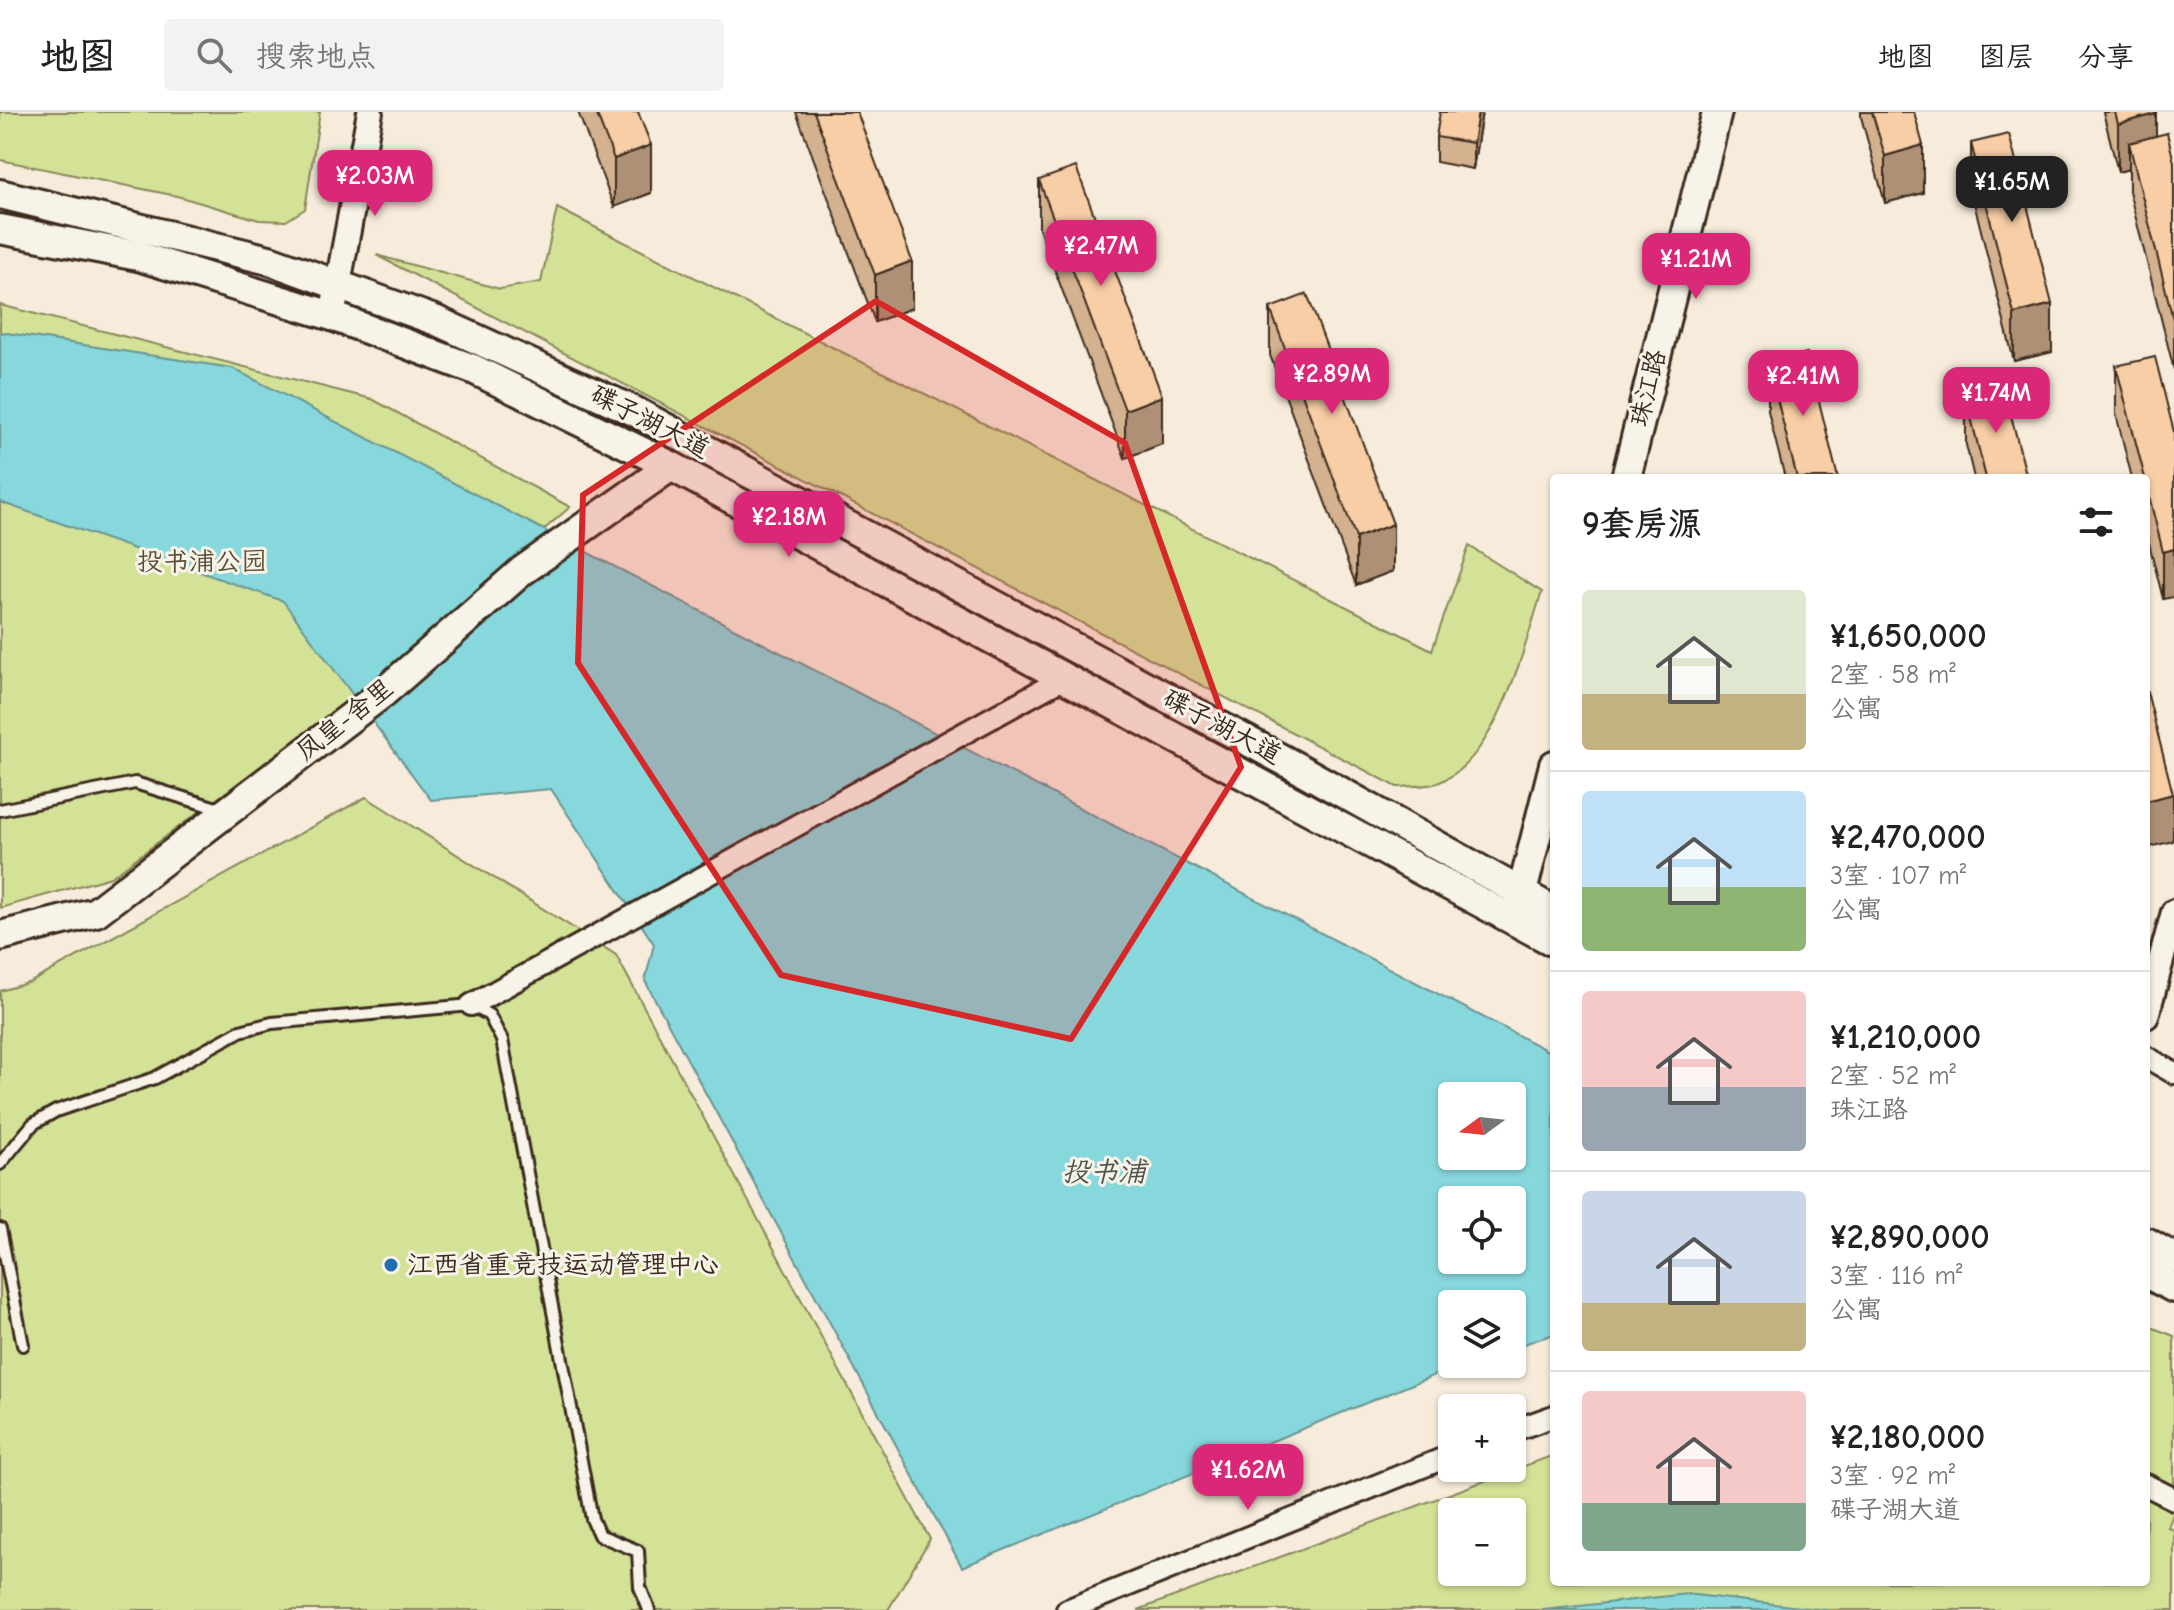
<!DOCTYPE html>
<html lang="zh">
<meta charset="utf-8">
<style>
body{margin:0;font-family:"Comic Neue","LXGW WenKai TC",sans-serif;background:#f2f2f2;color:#222;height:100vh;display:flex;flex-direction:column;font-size:30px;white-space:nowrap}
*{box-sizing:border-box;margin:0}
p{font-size:26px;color:#767676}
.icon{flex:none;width:44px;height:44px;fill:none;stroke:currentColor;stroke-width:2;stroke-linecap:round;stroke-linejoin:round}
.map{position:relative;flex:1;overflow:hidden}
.details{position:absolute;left:1550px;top:362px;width:600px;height:1112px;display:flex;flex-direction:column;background:#fff;border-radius:8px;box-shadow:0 2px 6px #0004}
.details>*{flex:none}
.needle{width:52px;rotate:255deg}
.buttons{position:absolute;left:1438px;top:970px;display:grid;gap:16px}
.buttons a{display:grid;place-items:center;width:88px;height:88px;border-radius:8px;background:#fff;box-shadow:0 2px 6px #0004;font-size:40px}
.price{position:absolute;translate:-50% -68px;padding:0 18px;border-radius:16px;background:#db2777;color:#fff;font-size:26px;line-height:52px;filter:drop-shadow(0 2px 4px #0008)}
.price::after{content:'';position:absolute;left:50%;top:48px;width:24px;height:18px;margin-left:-12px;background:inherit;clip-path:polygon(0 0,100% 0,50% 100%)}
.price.on{background:#222;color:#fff}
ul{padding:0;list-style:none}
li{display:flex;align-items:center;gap:24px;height:200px;padding:0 32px}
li+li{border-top:2px solid #e0e0e0}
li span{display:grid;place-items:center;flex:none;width:224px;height:160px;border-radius:8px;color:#555}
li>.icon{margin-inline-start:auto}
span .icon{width:96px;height:96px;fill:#fffc;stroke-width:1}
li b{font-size:34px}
h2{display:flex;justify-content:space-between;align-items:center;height:96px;padding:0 32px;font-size:34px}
header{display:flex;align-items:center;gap:48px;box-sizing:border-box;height:112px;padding:0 40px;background:#fff;border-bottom:2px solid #e0e0e0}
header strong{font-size:38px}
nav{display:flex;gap:44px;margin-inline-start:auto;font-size:28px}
.search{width:560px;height:72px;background:#f2f2f2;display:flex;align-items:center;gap:20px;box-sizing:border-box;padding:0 28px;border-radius:8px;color:#767676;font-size:30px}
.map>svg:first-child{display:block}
</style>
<header>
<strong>地图</strong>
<div class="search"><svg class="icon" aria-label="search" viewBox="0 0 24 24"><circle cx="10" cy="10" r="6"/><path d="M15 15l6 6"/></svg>搜索地点</div>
<nav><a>地图</a><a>图层</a><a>分享</a></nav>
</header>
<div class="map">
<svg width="2174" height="1498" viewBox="0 0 2174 1498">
<rect width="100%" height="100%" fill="#f7ecdb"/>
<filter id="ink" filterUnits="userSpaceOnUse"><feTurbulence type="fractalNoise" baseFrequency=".0125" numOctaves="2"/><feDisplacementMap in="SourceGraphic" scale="16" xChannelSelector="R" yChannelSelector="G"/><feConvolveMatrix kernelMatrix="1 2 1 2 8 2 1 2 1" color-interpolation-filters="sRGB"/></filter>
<g filter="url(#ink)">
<g fill="#d3e296" stroke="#87865a" stroke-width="2" fill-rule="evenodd">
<path d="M0,0H320L305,97L286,109L259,108L177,84L0,48Z"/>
<path d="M557,96L1432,538L1469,434L1542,480C1524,534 1498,646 1440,670C1428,675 1410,674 1397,675L376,143L500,177L541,170Z"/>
<path d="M0,193L372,287L570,395L329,604L111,765L0,796Z"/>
<path d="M366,685L616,843L930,1427L888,1498H0V879L31,870Z"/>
<path d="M2146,1213L2174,1224V1400L2168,1415L2174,1418V1498H1138L1554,1343V1470H2146ZM1452,1400H1512V1460H1452Z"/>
</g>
<g fill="#87d8dd" stroke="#699291" stroke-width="2" fill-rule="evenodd">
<path d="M0,220L232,256L1554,942V1222L1512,1236V1192H1452V1252H1462L962,1455L645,869L654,832L551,677L431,688L283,489L0,390ZM1452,984H1512V1044H1452ZM1452,1088H1512V1148H1452Z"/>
<path d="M1686,1482L1827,1498H1544Z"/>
</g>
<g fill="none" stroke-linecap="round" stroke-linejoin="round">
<g stroke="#3b2a1e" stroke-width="16">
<g id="service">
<path d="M0,698L135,671L223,698"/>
<path d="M0,1052L33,1012L56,999L155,966L240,919L272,911L471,893L489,903L502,928L592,1407L599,1423L638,1439L640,1475L649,1498"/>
<path d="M0,1117L23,1233"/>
</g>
</g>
<g stroke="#3b2a1e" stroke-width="26">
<g id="minor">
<path d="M471,893L1064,566"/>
<path d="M2146,945L2174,961"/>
<path d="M1512,1319L1554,1304"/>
<path d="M2146,1373L2174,1387"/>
<path d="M1067,1498L1452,1343"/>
</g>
</g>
<g stroke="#3b2a1e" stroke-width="30">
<g id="tertiary">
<path d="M332,204L370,0"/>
<path d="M2146,904L2174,800"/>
</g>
</g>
<g stroke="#3b2a1e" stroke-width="34">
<g id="secondary">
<path d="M0,82L269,148L437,209L634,299L1300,657L1554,799"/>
<path d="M0,117L138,144L332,204L473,257L671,354L1554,830"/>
<path d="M1626,366L1717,0"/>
<path d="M1518,796L1554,653"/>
<path d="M0,824L96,800L384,580L522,459L671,354"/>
<path d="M2146,1130L2174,1146"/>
<path d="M2146,1161L2174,1176"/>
</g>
</g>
<use href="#service" stroke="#f7f3e8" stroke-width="10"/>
<use href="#minor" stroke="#f7f3e8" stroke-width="20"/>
<use href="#tertiary" stroke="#f7f3e8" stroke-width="24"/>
<use href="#secondary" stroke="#f7f3e8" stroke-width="28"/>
</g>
<g fill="#d4b18f" stroke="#3b2a1e" stroke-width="2">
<path d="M578,0H638L651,81L614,95Z"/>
<path d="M796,0H857L912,196L875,210Z"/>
<path d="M1482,0L1473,57L1436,50V25Z"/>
<path d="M1861,0H1914L1923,81L1885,91L1861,5Z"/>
<path d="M2103,0H2156V24L2174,50V258L2129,79V57L2118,60Z"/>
<path d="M1971,31L2052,240L2014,249L1971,79Z"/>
<path d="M1039,68L1162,332L1125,346L1039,116Z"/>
<path d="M1270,196L1393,459L1356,473L1270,243Z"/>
<path d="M1768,251L1838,366H1785L1768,299Z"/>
<path d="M2116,254L2174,320L2163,487L2146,419V366H2132L2116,302Z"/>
<path d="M1966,285L2027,366H1974L1966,333Z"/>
</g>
<g fill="#ad9074" stroke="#3b2a1e" stroke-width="2">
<path d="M1478,0H1482L1473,57V31Z"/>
<path d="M2156,2V50L2129,31V57L2118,60V12Z"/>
<path d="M651,33V81L614,95V47Z"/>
<path d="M1923,33V81L1885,91V44Z"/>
<path d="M912,149V196L875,210V163Z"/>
<path d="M2052,192V240L2014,249V202Z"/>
<path d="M1162,284V332L1125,346V298Z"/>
<path d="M1393,412V459L1356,473V426Z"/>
<path d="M2174,437V485L2163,487V440Z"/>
<path d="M2173,682V729L2146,736V689Z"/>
</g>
<g fill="#f7cea6" stroke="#3b2a1e" stroke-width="2">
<path d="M596,0H638L651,33L614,47Z"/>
<path d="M814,0H857L912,149L875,163Z"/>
<path d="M1440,0H1478L1473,31L1436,25Z"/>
<path d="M1872,0H1914L1923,33L1885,44Z"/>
<path d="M2115,0H2156V2L2118,12Z"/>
<path d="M2167,21L2174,50V211L2129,31Z"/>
<path d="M2009,22L2052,192L2014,202L1971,31Z"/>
<path d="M1076,55L1162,284L1125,298L1039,68Z"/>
<path d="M1307,182L1393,412L1356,426L1270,196Z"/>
<path d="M1807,241L1838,366H1797L1768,251Z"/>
<path d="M2155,245L2174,320V437L2163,440L2146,372V366H2145L2116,254Z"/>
<path d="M2004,276L2027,366H1986L1966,285Z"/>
<path d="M2146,576L2173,682L2146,689Z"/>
</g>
</g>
<path fill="#d62828" fill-opacity="0.2" stroke="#d62828" stroke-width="6" stroke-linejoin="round" d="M876,189L1125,331L1241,655L1071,927L781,863L578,551L583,383Z"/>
<circle fill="#1f6fb2" stroke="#f7f3e8" stroke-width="3" cx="391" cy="1153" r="8"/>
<g text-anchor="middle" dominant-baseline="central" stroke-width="6" stroke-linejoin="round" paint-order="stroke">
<g font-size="26" fill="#3b2a1e" stroke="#f7f3e8">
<text transform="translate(1648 276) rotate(-76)">珠江路</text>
<text transform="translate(650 310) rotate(27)">碟子湖大道</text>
<text transform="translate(345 608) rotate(-38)">凤皇-舍里</text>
<text transform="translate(1222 615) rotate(28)">碟子湖大道</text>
</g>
<g font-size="26" fill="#594f36" stroke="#f7f3e8">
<text x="202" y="450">投书浦公园</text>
</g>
<g font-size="26" fill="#3b2a1e" stroke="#f7f3e8" text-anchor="start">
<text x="407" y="1153">江西省重竞技运动管理中心</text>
</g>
<g font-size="28" font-style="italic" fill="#4e564e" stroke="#f7f3e8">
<text x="1104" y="1060">投书浦</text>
</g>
</g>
</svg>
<div class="buttons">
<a><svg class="needle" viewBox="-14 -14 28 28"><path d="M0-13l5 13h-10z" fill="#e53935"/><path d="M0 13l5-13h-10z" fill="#767676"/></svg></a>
<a><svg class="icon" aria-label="locate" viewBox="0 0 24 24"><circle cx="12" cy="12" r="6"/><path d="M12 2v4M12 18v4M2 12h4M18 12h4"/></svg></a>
<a><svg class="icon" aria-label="layers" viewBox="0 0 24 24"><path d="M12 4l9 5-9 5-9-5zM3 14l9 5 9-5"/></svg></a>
<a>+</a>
<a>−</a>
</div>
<b class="price" style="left:375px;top:106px">¥2.03M</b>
<b class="price on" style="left:2012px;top:112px">¥1.65M</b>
<b class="price" style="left:1101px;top:176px">¥2.47M</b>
<b class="price" style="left:1696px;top:189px">¥1.21M</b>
<b class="price" style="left:1332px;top:304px">¥2.89M</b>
<b class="price" style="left:1803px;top:306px">¥2.41M</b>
<b class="price" style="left:1996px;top:323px">¥1.74M</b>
<b class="price" style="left:789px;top:447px">¥2.18M</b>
<b class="price" style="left:1248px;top:1400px">¥1.62M</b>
<section class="details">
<h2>9套房源<svg class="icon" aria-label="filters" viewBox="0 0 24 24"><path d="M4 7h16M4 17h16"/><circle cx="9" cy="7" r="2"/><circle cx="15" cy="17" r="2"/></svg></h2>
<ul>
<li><span style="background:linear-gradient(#dfe7d0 65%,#c2b280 0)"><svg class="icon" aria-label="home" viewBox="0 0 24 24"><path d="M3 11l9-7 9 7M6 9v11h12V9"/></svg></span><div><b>¥1,650,000</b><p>2室 · 58 m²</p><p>公寓</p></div></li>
<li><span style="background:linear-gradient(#bfe0f5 60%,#8fb573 0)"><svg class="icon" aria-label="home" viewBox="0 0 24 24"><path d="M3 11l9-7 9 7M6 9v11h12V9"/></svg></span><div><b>¥2,470,000</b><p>3室 · 107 m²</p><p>公寓</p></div></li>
<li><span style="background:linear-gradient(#f6c9c9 60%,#9aa5b1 0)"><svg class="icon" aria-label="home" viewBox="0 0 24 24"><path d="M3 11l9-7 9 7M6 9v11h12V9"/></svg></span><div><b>¥1,210,000</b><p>2室 · 52 m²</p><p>珠江路</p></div></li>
<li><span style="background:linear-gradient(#c9d6e8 70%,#c2b280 0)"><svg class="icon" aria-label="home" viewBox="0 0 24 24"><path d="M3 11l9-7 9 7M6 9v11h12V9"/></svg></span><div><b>¥2,890,000</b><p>3室 · 116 m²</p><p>公寓</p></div></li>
<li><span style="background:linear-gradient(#f6c9c9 70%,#7fa58c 0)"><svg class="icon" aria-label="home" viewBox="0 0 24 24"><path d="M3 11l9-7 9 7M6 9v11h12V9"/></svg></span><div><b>¥2,180,000</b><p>3室 · 92 m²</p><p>碟子湖大道</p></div></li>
</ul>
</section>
</div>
